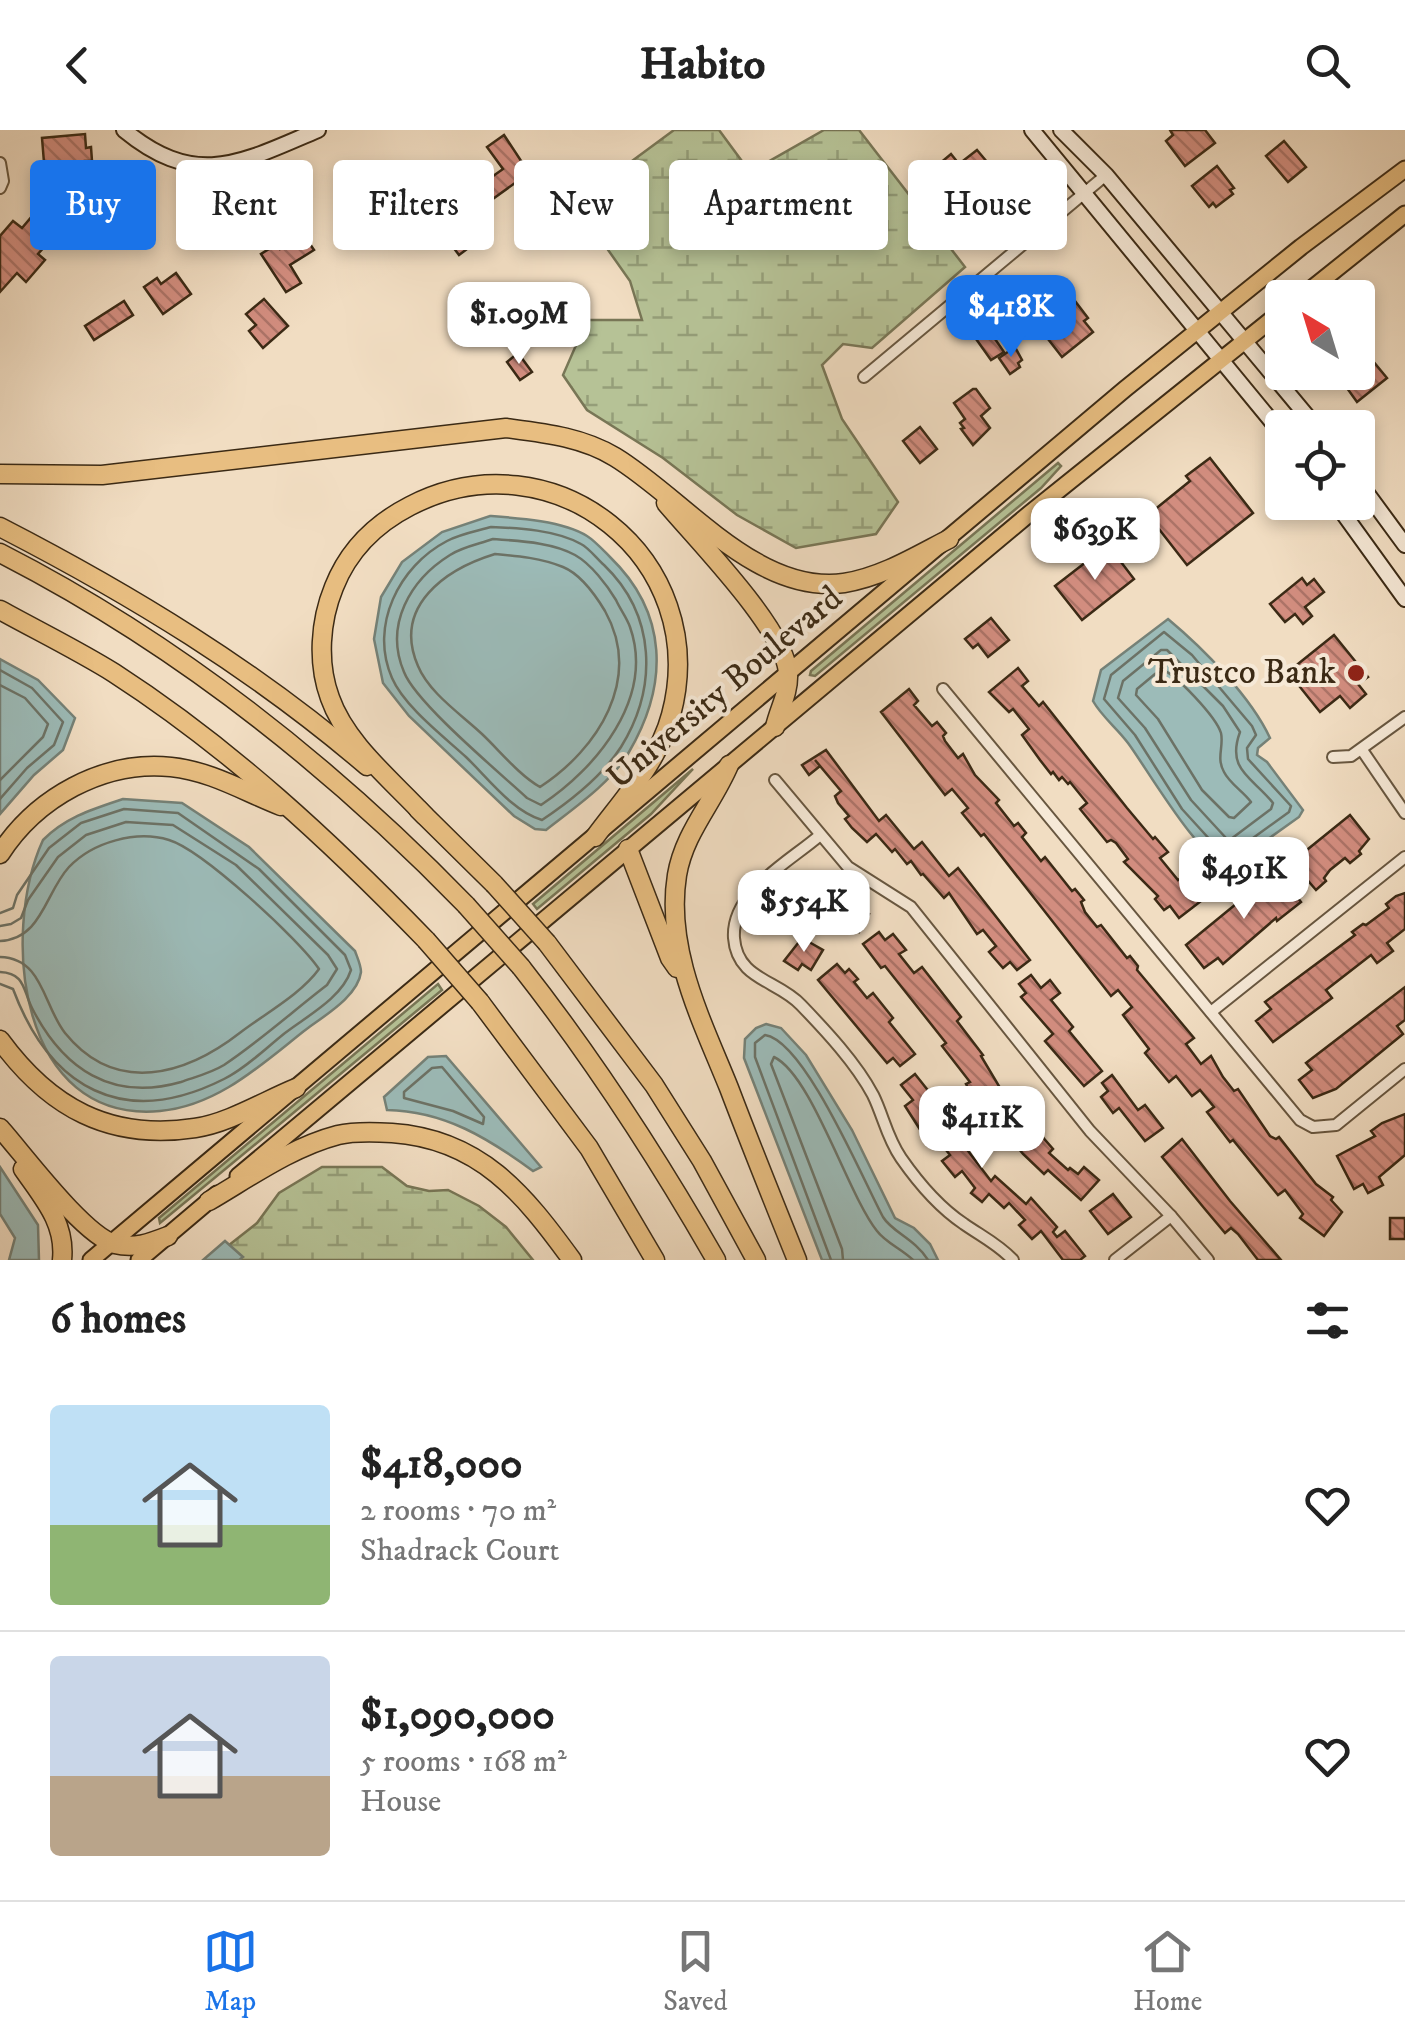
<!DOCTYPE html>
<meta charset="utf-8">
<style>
body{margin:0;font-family:"IM FELL DW Pica",serif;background:#f2f2f2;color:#222;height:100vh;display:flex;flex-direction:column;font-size:38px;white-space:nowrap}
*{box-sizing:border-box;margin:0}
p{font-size:32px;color:#767676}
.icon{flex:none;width:55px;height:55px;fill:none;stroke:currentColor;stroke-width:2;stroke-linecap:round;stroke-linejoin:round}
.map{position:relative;height:1130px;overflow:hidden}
.details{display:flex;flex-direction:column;background:#fff;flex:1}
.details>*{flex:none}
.guide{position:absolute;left:30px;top:30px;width:1345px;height:90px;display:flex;gap:20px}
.needle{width:65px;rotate:322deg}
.fabs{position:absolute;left:1265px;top:150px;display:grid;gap:20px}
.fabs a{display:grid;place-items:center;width:110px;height:110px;border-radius:10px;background:#fff;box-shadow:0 5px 15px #0003;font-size:50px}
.price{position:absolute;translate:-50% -85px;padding:0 22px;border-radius:20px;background:#fff;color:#222;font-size:32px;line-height:65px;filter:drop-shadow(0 2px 5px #0008)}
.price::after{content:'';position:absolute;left:50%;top:60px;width:30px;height:22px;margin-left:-15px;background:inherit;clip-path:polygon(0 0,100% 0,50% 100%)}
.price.selected{background:#1a73e8;color:#fff}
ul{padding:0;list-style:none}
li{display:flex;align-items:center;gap:30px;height:250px;padding:0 50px}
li+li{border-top:2px solid #e0e0e0}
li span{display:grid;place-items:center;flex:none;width:280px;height:200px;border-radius:10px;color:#555}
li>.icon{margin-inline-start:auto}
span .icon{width:120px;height:120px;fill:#fffc;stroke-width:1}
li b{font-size:42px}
h2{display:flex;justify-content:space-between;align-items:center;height:120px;padding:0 50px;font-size:42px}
.chip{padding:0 35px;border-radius:10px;background:#fff;box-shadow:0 5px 15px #0003;font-size:35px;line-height:90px}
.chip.selected{background:#1a73e8;color:#fff}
header{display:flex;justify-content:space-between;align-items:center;height:130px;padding:0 50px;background:#fff;font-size:45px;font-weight:800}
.dock{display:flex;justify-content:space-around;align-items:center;height:140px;border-top:2px solid #e0e0e0;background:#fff;font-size:28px;color:#767676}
.dock a{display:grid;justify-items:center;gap:5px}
.dock .selected{color:#1a73e8}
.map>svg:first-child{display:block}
</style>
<header><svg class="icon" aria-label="back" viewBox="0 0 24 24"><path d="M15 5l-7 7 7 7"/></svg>Habito<svg class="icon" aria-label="search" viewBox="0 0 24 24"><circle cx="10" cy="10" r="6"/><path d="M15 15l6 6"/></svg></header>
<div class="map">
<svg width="1405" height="1130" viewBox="0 0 1405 1130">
<defs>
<pattern id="wetland-marsh" width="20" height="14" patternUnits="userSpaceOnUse" patternTransform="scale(2.5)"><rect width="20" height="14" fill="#b6c296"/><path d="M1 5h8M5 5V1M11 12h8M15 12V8" fill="none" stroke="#959e79"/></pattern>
<pattern id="building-back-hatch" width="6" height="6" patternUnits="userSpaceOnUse" patternTransform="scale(2.5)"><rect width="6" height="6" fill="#d28d7f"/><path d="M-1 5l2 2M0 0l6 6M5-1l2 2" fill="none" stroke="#ac7367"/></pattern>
</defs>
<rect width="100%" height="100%" fill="#f1ddc2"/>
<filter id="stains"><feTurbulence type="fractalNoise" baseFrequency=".002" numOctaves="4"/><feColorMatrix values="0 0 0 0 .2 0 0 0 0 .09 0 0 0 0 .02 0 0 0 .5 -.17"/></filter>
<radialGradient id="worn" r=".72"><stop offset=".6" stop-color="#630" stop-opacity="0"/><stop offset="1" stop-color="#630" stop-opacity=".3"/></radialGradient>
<g fill="#b6c296" stroke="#787656" stroke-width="2.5">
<path d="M1058,333L1061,336L1041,358L815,546L810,545L811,541Z"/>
<path d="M693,639L651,684L537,779L533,774Z"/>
<path d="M438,854L442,860L160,1093L159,1088Z"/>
</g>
<g fill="url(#wetland-marsh)" stroke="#787656" stroke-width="2.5">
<path d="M674,0H719L750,42L824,0H859L965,137L872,218L843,214L822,235L842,289L898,372L876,404L796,418L737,385L663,328L587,280L563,245L587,190H642L630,151L575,73Z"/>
<path d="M322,1037H382L407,1056L429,1061L448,1060L479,1076L506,1097L533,1130H210L257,1093L279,1063Z"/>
</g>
<g fill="#9cbbb8" stroke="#758177" stroke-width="2.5">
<path d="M490,386C518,388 563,391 587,406C595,411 603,420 610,427C668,483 669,554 629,622C611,653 574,678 546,700L535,699L514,686L409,586L383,553L374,509L381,467L402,432L442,402Z"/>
<path d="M1168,489C1204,519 1251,567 1270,608L1258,618L1257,625L1267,632L1303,680L1299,687L1230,736C1203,736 1146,637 1128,613C1117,598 1102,587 1093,571L1101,540Z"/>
<path d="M0,529L38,550L75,588L63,620L34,645L0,684Z"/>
<path d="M123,669L182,673L249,717L355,821C357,827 361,835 361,842C358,867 322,887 304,901C261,935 217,976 160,981C19,994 0,804 43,710C66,687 93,679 123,669Z"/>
<path d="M766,894L781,898L806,925L852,1000L895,1088L914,1098L930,1114L938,1130H822L744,928L745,909L756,898Z"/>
<path d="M446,926L541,1037L533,1041C488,1008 444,981 387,980L384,967L428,927Z"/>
<path d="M0,1037L38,1095L39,1130H9L15,1108L0,1084Z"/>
<path d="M225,1111L243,1127L239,1130H203Z"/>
</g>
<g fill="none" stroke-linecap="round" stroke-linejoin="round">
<g stroke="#6c7266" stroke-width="2.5">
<path d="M491,397C519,398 556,400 581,414C589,418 597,429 604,435C656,485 658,557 621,617C603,645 569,672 542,690C512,681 488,648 466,627C443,606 404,576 392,548C369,496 399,436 447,411C460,404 477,401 491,397Z"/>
<path d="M493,409C518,411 552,412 575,425C591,434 607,455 616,470C620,479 627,488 630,497C655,568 596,639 541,675L527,668C499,642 416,573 404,542C384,495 410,450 450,425C462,417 479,414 493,409Z"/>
<path d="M495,424C518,426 541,428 563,437C580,444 596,466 605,481C643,549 598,619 540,657C519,645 500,621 482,604C462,585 429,563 418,536C392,476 446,439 495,424Z"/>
<path d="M1164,502L1192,525L1252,596L1256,605L1247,618L1248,629L1291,676L1289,682L1228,726L1223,724L1182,679L1135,605L1104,569L1111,545Z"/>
<path d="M1161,520H1167L1223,576L1240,602C1226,640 1252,647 1273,673L1271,679L1231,709L1226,708L1191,670L1145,598L1118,568L1123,551Z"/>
<path d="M1161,539C1176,544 1216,587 1221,603C1224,616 1216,628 1224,642C1230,654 1243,661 1251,672L1234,688L1229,687L1202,660L1158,589L1136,565L1137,559Z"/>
<path d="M0,540L32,558L63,592L54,615L27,638L0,669"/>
<path d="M0,555L25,568L48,594L43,607L0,650"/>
<path d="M0,783L13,778L17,765L49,718L81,693L124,679L178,683L259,739L345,825L351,840C342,868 307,886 285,903C266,918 246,938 224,949C123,1000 50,958 13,859L0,854"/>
<path d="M0,796L11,794L21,788L28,770L58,727L86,705L126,692L173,695L236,735L328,825L337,839L327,855C293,881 260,911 224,935C211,943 195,947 181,952C112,972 63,939 32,878C23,860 25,843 0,842"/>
<path d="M0,811C42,809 45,763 69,737C93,712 136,700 169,710C202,720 300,810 319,839C301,864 266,883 241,902C186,945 116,966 65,903C43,875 43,828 0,827"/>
<path d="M442,937L484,987L483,994L453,981L404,968V962L432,938Z"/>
<path d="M831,1130L755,927V913L765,905C805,911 863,1050 883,1087C892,1102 915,1109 928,1130"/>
<path d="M843,1130L842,1119L771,934L774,927C812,945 848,1065 877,1101C886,1113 902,1119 913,1130"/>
</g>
</g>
<g fill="url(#building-back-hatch)" stroke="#3b2a15" stroke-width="2.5">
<path d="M1170,0H1205L1215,13L1185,36L1166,11L1173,5Z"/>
<path d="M85,4L86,18L91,17L92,31H85L86,41L45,45L42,8Z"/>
<path d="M504,5L529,43L490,71L479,56L503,39L487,17Z"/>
<path d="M1284,11L1306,37L1288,52L1266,26Z"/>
<path d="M977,20L1013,63L1010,66L1016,74L974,109L932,58L947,46L938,35L951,24L959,34Z"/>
<path d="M1217,36L1234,58L1230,60L1233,64L1216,77L1213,73L1209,77L1192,56Z"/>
<path d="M85,48L124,53L121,78L116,77L115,89L81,85Z"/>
<path d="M49,66L79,92L62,113L54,106L38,124L45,130L26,152L17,143L0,162V106L13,91L22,98Z"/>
<path d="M472,84L487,104L459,125L447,109L457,102L454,97Z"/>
<path d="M303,104L314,120L290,135L301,153L286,162L261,124L277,114L280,119Z"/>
<path d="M176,143L191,164L163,184L144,157L157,148L161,154Z"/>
<path d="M1038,148L1063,180L1075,171L1088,188L1084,191L1093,202L1062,227L1041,200L1046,196L1044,189L1022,161Z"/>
<path d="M264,169L288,196L263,218L249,201L256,195L246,184Z"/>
<path d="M124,171L133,185L94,210L85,196Z"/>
<path d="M982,190L1004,222L991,230L969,199Z"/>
<path d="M1015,217L1022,230L1018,233L1020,237L1010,244L999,228Z"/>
<path d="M518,223L532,242L520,250L507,232Z"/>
<path d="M1368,225L1387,248L1357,272L1339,247L1345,242H1358V233Z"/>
<path d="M973,259H976L990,278L981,286L990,298L973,315L961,299L964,298L960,293L965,289L954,273Z"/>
<path d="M920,297L937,319L920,333L903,311Z"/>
<path d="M1210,328L1253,383L1187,435L1148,385L1190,351L1186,346Z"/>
<path d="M1108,415L1134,449L1082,490L1055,456Z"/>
<path d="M1302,448L1307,455L1314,449L1324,462L1305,477L1312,486L1303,494L1295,484L1285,492L1270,474Z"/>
<path d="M991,488L1009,510L988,527L978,514L973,518L965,509Z"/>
<path d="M1334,505L1368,547L1358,554L1366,564L1350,578L1340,566L1320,582L1288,542Z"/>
<path d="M1018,538L1028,551L1022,556L1039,576L1043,572L1127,678L1153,709L1155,707L1168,722L1160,728L1178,750L1183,747L1201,771L1179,788L1170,776L1164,780L1155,769L1158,766L1124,732L1128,729L1116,713L1111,710L1107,712L1080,679L1087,673L1070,652L1068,654L1062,647L1059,650L1053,642L1051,644L1040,630L1022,605L1029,599L1013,579L1009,582L989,562Z"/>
<path d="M909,559L918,571L914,575L932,596L937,592L946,603L943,606L945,611L958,628L963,624L975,645L999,670L996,673L1014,696L1018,693L1026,703L1022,707L1041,731L1045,727L1072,761L1075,759L1084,770L1081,772L1085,782L1097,797L1101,795L1127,828L1130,826L1138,836L1137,840L1194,908L1186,914L1201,934L1211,926L1223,947L1234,961L1238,959L1270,1006L1276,1009L1279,1007L1316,1054L1333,1067L1331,1070L1342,1082L1324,1106L1300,1088L1303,1084L1285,1060L1278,1065L1233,1010L1230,1012L1207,982L1214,977L1200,960L1192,966L1176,946L1169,952L1145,923L1149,919L1123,885L1132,877L1118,860L1111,866L984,704L981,706L962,683L968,678L952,659L945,665L881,582Z"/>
<path d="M826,620L879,691L886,685L914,719L922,712L949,746L958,738L1030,830L1017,840L1010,832L1003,838L989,822L996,816L983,800L977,804L949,763L944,768L923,744L921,745L911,731L907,734L895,719L892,722L876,704L867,712L852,698L845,689L849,686L838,673L835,666L841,661L815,630L820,636L809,645L802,635Z"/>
<path d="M1350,685L1369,709L1359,721L1361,724L1350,733L1345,728L1330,740L1324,748L1326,751L1316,760L1292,732Z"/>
<path d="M1277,741L1301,772L1277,791L1276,788L1223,834L1218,828L1204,838L1186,815L1236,774L1242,781L1259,767L1253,759Z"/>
<path d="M808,747L819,761L824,757L834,770L855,782L857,777L869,784L859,802L822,781L817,785L795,757Z"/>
<path d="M1405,763V799L1387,813L1393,821L1377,833L1371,825L1326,860L1332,868L1273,912L1256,891L1271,879L1265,872L1355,805L1352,802L1363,794L1366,795L1389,778L1386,774L1396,766Z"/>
<path d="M879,802L885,810L893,804L906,820L899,824L914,843L922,837L961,887L957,891L983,925L981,926L1009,973L1011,971L1053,1019L1049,1023L1068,1040L1070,1038L1078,1044L1084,1037L1099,1050L1081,1070L1048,1040L1044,1044L1023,1024L986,977L981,980L966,954L970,952L942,916L946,913L885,836L881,838L863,814Z"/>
<path d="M802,808L823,820L811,840L802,834L798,840L784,831Z"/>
<path d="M837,834L845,843L849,839L858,849L854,852L867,868L873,863L893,888L889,892L915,924L900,936L893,928L887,933L818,850Z"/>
<path d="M1031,845L1041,858L1050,850L1060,863L1051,870L1073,897L1069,901L1102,941L1084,956L1045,911L1053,904L1021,867L1026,863L1019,854Z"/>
<path d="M1405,857V890L1397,896L1403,904L1336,959L1313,968L1299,950L1312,940L1306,933Z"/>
<path d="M915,944L934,968L930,971L991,1051L995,1046L1026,1074L1031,1068L1057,1097L1053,1102L1057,1107L1065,1101L1085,1126L1080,1130H1063L1041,1101L1032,1109L1019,1095L1025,1090L1009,1073L1004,1078L989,1064L982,1072L971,1063L975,1058L962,1041L955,1047L942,1031L950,1025L935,1006L928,1012L905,976L913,970L901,955Z"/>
<path d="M1112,945L1138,980L1145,975L1163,998L1145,1011L1119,978L1113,983L1101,967L1108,961L1102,953Z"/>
<path d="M1405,984V1025L1379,1047L1383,1055L1368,1063L1363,1054L1354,1059L1337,1026L1375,1006L1371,1001L1382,993Z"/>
<path d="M1182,1009L1230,1071L1281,1130H1258L1238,1104L1231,1098L1225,1103L1204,1078L1162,1027Z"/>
<path d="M1113,1064L1131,1087L1108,1104L1090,1081Z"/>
<rect x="1390" y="1088" width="15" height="21"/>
</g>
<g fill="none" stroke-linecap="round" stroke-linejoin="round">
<g stroke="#685740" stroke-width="14">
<g id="street">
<path d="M0,33L3,51L0,58"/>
<path d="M864,247L1106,45"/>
<path d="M943,559L1300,990L1313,997L1336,995L1405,939"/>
<path d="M1362,620L1405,683"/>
<path d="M1333,627L1351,626L1405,587"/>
<path d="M775,650L848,737L911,777L1090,1001L1171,1086L1208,1130"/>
<path d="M819,706C789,732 731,762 734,808C737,850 778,850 801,875C826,901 856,933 873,965C883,985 887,1008 901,1028C917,1051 940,1078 964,1094C981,1106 998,1114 1013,1130"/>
<path d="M1211,882L1405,727"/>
<path d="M1115,1130L1171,1086"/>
</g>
</g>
<g stroke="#3b2a15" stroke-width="18">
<g id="secondary">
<path d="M124,0C197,60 242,32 318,0"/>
<path d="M1032,0L1282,304"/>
<path d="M1061,0L1106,45L1317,298"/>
<path d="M1358,351L1405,415"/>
<path d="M1335,372L1405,469"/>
</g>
</g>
<g stroke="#3b2a15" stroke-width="19">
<g id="primary">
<path d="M1300,168L1405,84"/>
<path d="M238,1046L1029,384L1282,181"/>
<path d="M91,1130L1125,259L1301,117L1405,39"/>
<path d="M139,1130L217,1064"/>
</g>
</g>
<g stroke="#3b2a15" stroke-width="21">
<g id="highway">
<path d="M0,344L102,345L506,298C544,303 582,307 615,327C684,369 756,465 844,453C882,447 916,426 949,409"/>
<path d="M666,373C696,409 787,501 788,544C789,563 779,579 775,597"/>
<path d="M0,397C132,465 255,540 367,636"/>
<path d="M0,423C174,512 330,635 466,775"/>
<path d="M0,480C38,501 77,520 114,543C230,618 330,711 426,810"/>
<path d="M729,635C713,673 684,703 677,745C665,820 702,891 729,958C751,1016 774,1073 797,1130"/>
<path d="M418,679L494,754"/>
<path d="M425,686C393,651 346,614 330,568C317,533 320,491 334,457C349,419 375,394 410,376C553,302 713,429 671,585C659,631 623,669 595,707"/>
<path d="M628,719L670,828L677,838"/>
<path d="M0,724C36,668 103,630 171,637C211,641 245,662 281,676"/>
<path d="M547,813L654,955L702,1031L756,1130"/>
<path d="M521,837C594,930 657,1027 716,1130"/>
<path d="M480,872L589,1018L655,1130"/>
<path d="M0,910C49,977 109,1011 195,998C229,993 264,971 296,958"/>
<path d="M0,998C24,1025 84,1106 115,1114C134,1119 150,1113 168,1106"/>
<path d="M23,1039C43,1068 66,1093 62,1130"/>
<path d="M209,1071C250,1047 292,1017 338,1005C355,1001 375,1002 392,1003C480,1009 524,1064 572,1130"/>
</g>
</g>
<use href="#street" stroke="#f6e9d7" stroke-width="10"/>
<use href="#secondary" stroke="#f6e9d7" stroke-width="14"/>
<use href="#primary" stroke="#e8be81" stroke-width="15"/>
<use href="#highway" stroke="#e8be81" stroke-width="18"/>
<g stroke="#3b2a15" stroke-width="21" stroke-linecap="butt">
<g id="highway-bridge">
<path d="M494,754L547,813"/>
<path d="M466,775L521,837"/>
<path d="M426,810L480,872"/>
</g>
</g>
<use href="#highway-bridge" stroke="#e8be81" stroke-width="18"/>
</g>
<circle fill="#8f2418" stroke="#f6e9d7" stroke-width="4" cx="1356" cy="543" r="10"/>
<g text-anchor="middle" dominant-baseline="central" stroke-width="8" stroke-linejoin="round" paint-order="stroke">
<g font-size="35" fill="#3b2a15" stroke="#f6e9d7" text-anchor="end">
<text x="1336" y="543">Trustco Bank</text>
</g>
<g font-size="35" fill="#3b2a15" stroke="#f6e9d7">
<text transform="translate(725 558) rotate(-40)">University Boulevard</text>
</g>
</g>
<rect width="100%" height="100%" filter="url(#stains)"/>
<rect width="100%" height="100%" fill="url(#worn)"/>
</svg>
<div class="fabs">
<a><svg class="needle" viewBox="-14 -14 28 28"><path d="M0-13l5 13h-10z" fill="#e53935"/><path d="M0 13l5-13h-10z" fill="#767676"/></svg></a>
<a><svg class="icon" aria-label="locate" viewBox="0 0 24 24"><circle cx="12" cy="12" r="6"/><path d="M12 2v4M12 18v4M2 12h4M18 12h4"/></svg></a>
</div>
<b class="price selected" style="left:1011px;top:230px">$418K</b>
<b class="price" style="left:519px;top:237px">$1.09M</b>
<b class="price" style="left:1095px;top:453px">$639K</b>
<b class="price" style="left:1244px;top:792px">$491K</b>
<b class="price" style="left:804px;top:825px">$554K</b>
<b class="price" style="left:982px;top:1041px">$411K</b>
<div class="guide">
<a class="chip selected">Buy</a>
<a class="chip">Rent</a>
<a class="chip">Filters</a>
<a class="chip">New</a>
<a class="chip">Apartment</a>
<a class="chip">House</a>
</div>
</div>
<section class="details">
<h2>6 homes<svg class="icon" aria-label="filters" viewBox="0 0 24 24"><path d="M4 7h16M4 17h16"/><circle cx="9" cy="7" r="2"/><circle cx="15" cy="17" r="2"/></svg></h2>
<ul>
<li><span style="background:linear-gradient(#bfe0f5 60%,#8fb573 0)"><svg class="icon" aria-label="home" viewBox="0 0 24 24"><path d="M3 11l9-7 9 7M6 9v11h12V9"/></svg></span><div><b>$418,000</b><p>2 rooms · 70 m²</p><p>Shadrack Court</p></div><svg class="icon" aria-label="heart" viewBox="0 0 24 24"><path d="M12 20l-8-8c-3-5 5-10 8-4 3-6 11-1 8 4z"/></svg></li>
<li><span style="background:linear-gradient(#c9d6e8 60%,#b9a48a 0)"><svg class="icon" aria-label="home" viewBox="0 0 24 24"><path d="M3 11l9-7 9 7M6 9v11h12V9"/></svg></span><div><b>$1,090,000</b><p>5 rooms · 168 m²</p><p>House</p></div><svg class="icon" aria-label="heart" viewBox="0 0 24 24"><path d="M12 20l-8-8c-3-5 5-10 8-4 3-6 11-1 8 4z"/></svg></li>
</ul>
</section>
<nav class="dock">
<a class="selected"><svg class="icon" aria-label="map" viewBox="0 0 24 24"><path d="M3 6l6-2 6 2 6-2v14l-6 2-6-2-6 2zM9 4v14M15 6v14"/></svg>Map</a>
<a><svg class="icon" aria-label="saved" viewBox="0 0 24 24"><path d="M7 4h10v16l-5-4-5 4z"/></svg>Saved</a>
<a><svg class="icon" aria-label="home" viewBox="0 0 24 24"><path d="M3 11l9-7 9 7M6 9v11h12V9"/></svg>Home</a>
</nav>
